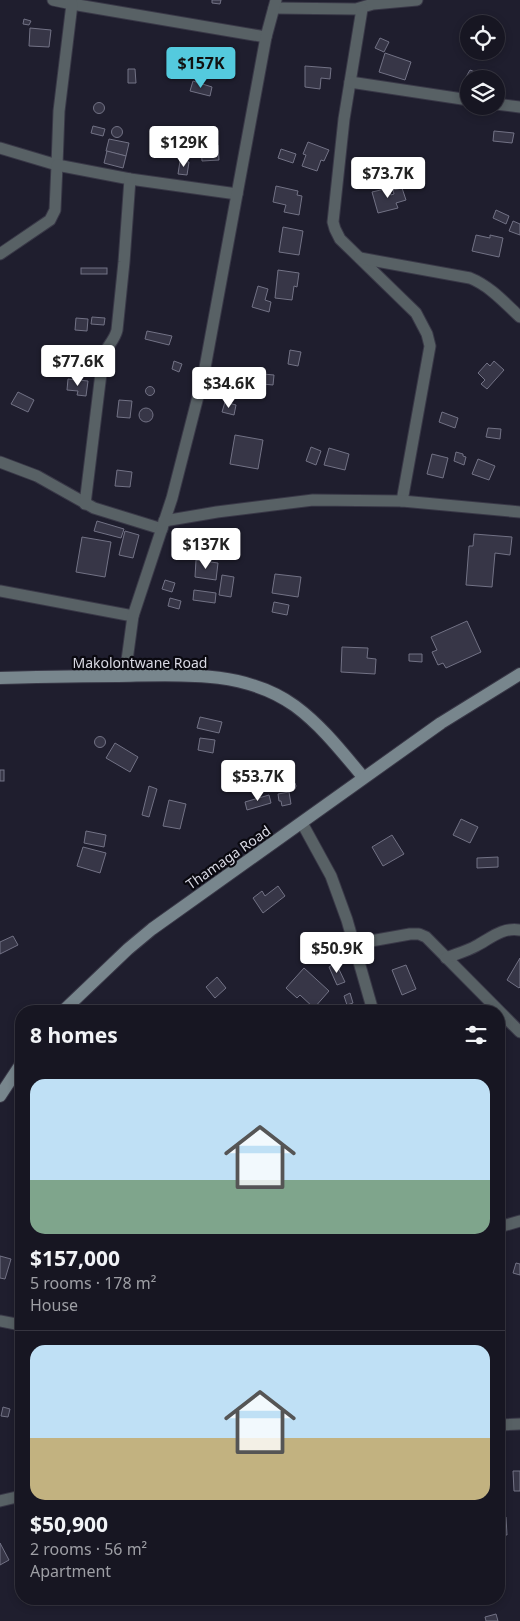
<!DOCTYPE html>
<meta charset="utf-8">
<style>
body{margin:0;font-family:"Noto Sans",sans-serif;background:#201f2a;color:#f1f3f6;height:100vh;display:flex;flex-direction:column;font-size:19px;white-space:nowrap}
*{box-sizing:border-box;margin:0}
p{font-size:16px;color:#9e9fa5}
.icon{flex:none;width:28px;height:28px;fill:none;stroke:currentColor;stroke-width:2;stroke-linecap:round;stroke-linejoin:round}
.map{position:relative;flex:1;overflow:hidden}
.details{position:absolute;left:15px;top:1005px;width:490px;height:600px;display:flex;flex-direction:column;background:#171622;border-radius:20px;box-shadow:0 2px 8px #0003,0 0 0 1px #363540}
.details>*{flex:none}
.fabs{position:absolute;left:460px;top:15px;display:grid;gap:10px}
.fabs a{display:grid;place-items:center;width:45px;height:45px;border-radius:50%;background:#171622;box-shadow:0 2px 8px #0003,0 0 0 1px #363540;font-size:25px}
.price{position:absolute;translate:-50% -42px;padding:0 11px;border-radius:5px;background:#fff;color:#222;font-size:16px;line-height:32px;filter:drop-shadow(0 1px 2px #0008)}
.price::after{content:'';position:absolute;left:50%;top:30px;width:15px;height:11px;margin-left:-8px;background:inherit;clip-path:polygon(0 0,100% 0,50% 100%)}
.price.current{background:#54cade;color:#111}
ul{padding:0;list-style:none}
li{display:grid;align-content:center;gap:10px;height:265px;padding:0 15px}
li+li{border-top:1px solid #363540}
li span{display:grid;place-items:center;height:155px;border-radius:15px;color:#555}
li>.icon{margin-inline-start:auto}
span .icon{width:90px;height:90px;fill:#fffc;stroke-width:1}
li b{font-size:21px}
h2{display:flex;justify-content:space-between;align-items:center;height:60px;padding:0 15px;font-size:21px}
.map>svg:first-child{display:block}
</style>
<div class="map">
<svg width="520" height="1621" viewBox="0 0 520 1621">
<rect width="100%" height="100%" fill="#1f1e2e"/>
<g fill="#373647" stroke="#727285">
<path d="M212,0H221L220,4L212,3Z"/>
<path d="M24,19L31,21L29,25L23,24Z"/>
<path d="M30,28L51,30L49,47L29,46Z"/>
<path d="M380,38L389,42L384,52L375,48Z"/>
<path d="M385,53L411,62L405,80L379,72Z"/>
<path d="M305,66L331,68L330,79L321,78L320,89L305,87Z"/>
<path d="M128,69H135L136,83H128Z"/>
<path d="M470,70L480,74L479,79H469L466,77Z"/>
<path d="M193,81L212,87L210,96L190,91Z"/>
<circle cx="99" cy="108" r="5.5"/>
<path d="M93,126L105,129L103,136L91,133Z"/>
<circle cx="117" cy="132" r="5.5"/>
<path d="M494,131L514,133L512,143L493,141Z"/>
<path d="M109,139L129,143L126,156L106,151Z"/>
<path d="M308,142L329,150L324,161L321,160L317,171L302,166L306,155L303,154Z"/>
<path d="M201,145H218L219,160L202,161Z"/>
<path d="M281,149L296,154L293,163L278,158Z"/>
<path d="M107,151L126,156L123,168L104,163Z"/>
<path d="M180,161L189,162L187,175L178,174Z"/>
<path d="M276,186L298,191L297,195L302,196L299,215L284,212L286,205L273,202Z"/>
<path d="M389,188L391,195L394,194L393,190L402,188L406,200L396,203L398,208L378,213L372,192Z"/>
<path d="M496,210L509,216L506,224L493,218Z"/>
<path d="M513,221L520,224V235L509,231Z"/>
<path d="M283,227L303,231L299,255L279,252Z"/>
<path d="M476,235L490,238V235L503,238L499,257L472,251Z"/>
<rect x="81" y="268" width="26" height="6"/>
<path d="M278,270L299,273L297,287L294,286L292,300L275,298Z"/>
<path d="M258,286L268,289L265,300L271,302L269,312L252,307Z"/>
<path d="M92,317L105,318L104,325L91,324Z"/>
<path d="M76,318L88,319L87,331L75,330Z"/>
<path d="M147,331L172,336L169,345L145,339Z"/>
<path d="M290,350L301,352L298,366L288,364Z"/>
<path d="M174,361L182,364L179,372L172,369Z"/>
<path d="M494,361L504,370L487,389L481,384L485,380L478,373L487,363L490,366Z"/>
<path d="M252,373L274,375L273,385L251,383Z"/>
<path d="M68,379L88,381L86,396L77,395L78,391L67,390Z"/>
<circle cx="150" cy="391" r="4.5"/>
<path d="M18,392L34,400L28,412L11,404Z"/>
<path d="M119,400L132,401L130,418L117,417Z"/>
<path d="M225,402L236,405L234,415L222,412Z"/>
<circle cx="146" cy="415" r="7"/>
<path d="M442,412L458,418L455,428L439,422Z"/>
<path d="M488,428L501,429L500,439L486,437Z"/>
<path d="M235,435L263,440L258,469L230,464Z"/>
<path d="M311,447L321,451L316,465L306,461Z"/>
<path d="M329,448L349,454L345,470L324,465Z"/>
<path d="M456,452L463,454V456L466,457L464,465L454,461Z"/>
<path d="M432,454L448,458L443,478L427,474Z"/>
<path d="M478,459L495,466L489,480L472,474Z"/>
<path d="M117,470L132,472L130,487L115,486Z"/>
<path d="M97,521L124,529L121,538L94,531Z"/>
<path d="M125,531L139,535L133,558L119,555Z"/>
<path d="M474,534L512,537L510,555L495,553L492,587L466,585L469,546H473Z"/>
<path d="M82,537L111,542L105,577L76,572Z"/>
<path d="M196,560L218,563L216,580L195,577Z"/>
<path d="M275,574L301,577L298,597L272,593Z"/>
<path d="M222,575L234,577L231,597L219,595Z"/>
<path d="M165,580L175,583L172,592L162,589Z"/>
<path d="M194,590L216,593L215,603L193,600Z"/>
<path d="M170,598L181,601L179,609L168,606Z"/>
<path d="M274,602L289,605L287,615L272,612Z"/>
<path d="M467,621L481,652L446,668L443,663L438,665L432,652L437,650L431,637Z"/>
<path d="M342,647L368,648L367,658L376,659L375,674L341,672Z"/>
<path d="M409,654H422V662L409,661Z"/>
<path d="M200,717L222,722L219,733L197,728Z"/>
<circle cx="100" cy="742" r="5.5"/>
<path d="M200,738L215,740L213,753L198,750Z"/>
<path d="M115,743L138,757L130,772L106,758Z"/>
<rect x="0" y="770" width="4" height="11"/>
<circle cx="292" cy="786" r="4"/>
<path d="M149,786L157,789L149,817L142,815Z"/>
<path d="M289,792L291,804L282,806L281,801H279L278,794Z"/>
<path d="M269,795L271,803L247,810L245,802Z"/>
<path d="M169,800L186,804L180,829L163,826Z"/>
<path d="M461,819L478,827L470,843L453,835Z"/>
<path d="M86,831L106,835L104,847L84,843Z"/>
<path d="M392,835L404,854L383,866L372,847Z"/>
<path d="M83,847L106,853L100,873L77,866Z"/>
<path d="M498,857V867L477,868V858Z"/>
<path d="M278,886L285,896L263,913L253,898L262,891L265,896Z"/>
<path d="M13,936L18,945L0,954V942Z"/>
<path d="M520,958V987L519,988L507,980Z"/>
<path d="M336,963L345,982L337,985L329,967Z"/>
<path d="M406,965L416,989L402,995L392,970Z"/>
<path d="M304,968L329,991L314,1008L300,995L297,998L286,988Z"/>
<path d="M217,977L226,988L215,998L206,987Z"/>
<path d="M350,993L353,1003L347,1005L344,996Z"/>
<path d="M0,1256L11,1259L5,1279L0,1278Z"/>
<path d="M516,1263L520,1264V1275L513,1273Z"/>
<path d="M3,1407L10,1409L8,1417L1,1416Z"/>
<path d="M513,1471H520V1491H514Z"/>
<path d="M499,1501H501L502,1513H499Z"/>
<path d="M499,1517H506L507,1535H499Z"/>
<path d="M0,1543L9,1560L0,1565Z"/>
<path d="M496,1614L498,1621H486L485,1617Z"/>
</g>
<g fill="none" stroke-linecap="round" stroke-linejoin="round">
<g stroke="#393847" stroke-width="13">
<g id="minor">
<path d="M73,0L72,4L266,37"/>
<path d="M274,8L356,9L373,4L417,0"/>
<path d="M362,9L344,119L333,222L335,229L340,239L416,313L427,334L430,346L402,501"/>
<path d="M350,82L469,100"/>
<path d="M496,104L520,107"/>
<path d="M0,148L57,165L59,111L72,4L53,0"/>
<path d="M0,254L50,220L55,210L57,165L130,179L237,194"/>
<path d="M360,258L470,278C490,286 505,303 520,317"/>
<path d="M0,462L37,476L94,508L162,529"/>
<path d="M85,504L103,357C106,347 115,340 117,330L124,262L130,179"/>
<path d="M164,521L217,512L313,500L402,501L520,512"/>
<path d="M0,591L133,616"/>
<path d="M125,675L133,616L172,498L204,373L266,37L276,0"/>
<path d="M302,823L331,876L347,920L373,1011"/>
<path d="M354,944L410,934H419L426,937L520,1032"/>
<path d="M446,958C456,954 467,951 476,946C491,938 502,927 520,930"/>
<path d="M499,1227L520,1221"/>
<path d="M0,1321L21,1325"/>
<path d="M499,1425L520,1424"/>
<path d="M0,1501L21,1496"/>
</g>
</g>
<g stroke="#393847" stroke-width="14">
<g id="secondary">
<path d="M0,678C39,677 79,676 118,676C177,675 244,669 295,706C322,726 342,752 363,777"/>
<path d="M63,1011L128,949L152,929L441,723L520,674"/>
<path d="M0,1096L21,1064"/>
</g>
</g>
<use href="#minor" stroke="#586165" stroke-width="11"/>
<use href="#secondary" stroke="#78868d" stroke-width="12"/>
</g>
<g text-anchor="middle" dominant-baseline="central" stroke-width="4.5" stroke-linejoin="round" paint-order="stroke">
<g font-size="14" fill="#d9d9e4" stroke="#0a0910">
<text x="140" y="662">Makolontwane Road</text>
<text transform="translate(228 857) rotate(-35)">Thamaga Road</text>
</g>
</g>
</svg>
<div class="fabs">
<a><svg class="icon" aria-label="locate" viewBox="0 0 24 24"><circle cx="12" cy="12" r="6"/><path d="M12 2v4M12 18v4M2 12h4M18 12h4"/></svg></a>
<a><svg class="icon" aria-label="layers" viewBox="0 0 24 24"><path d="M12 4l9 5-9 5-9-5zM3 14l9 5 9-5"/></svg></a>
</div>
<b class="price current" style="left:201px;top:89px">$157K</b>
<b class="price" style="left:184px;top:168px">$129K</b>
<b class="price" style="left:388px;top:199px">$73.7K</b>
<b class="price" style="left:78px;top:387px">$77.6K</b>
<b class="price" style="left:229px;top:409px">$34.6K</b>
<b class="price" style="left:206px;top:570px">$137K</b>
<b class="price" style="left:258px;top:802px">$53.7K</b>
<b class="price" style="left:337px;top:974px">$50.9K</b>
<section class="details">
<h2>8 homes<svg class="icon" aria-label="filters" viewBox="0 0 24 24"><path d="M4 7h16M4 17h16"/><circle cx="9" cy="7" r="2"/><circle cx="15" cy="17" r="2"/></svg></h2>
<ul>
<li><span style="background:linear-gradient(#bfe0f5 65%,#7fa58c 0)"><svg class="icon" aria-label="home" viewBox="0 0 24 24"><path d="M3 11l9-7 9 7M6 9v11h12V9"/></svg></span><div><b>$157,000</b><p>5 rooms · 178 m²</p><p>House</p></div></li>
<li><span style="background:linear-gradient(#bfe0f5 60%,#c2b280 0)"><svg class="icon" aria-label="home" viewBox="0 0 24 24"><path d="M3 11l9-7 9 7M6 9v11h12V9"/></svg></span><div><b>$50,900</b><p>2 rooms · 56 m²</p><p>Apartment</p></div></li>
</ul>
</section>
</div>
